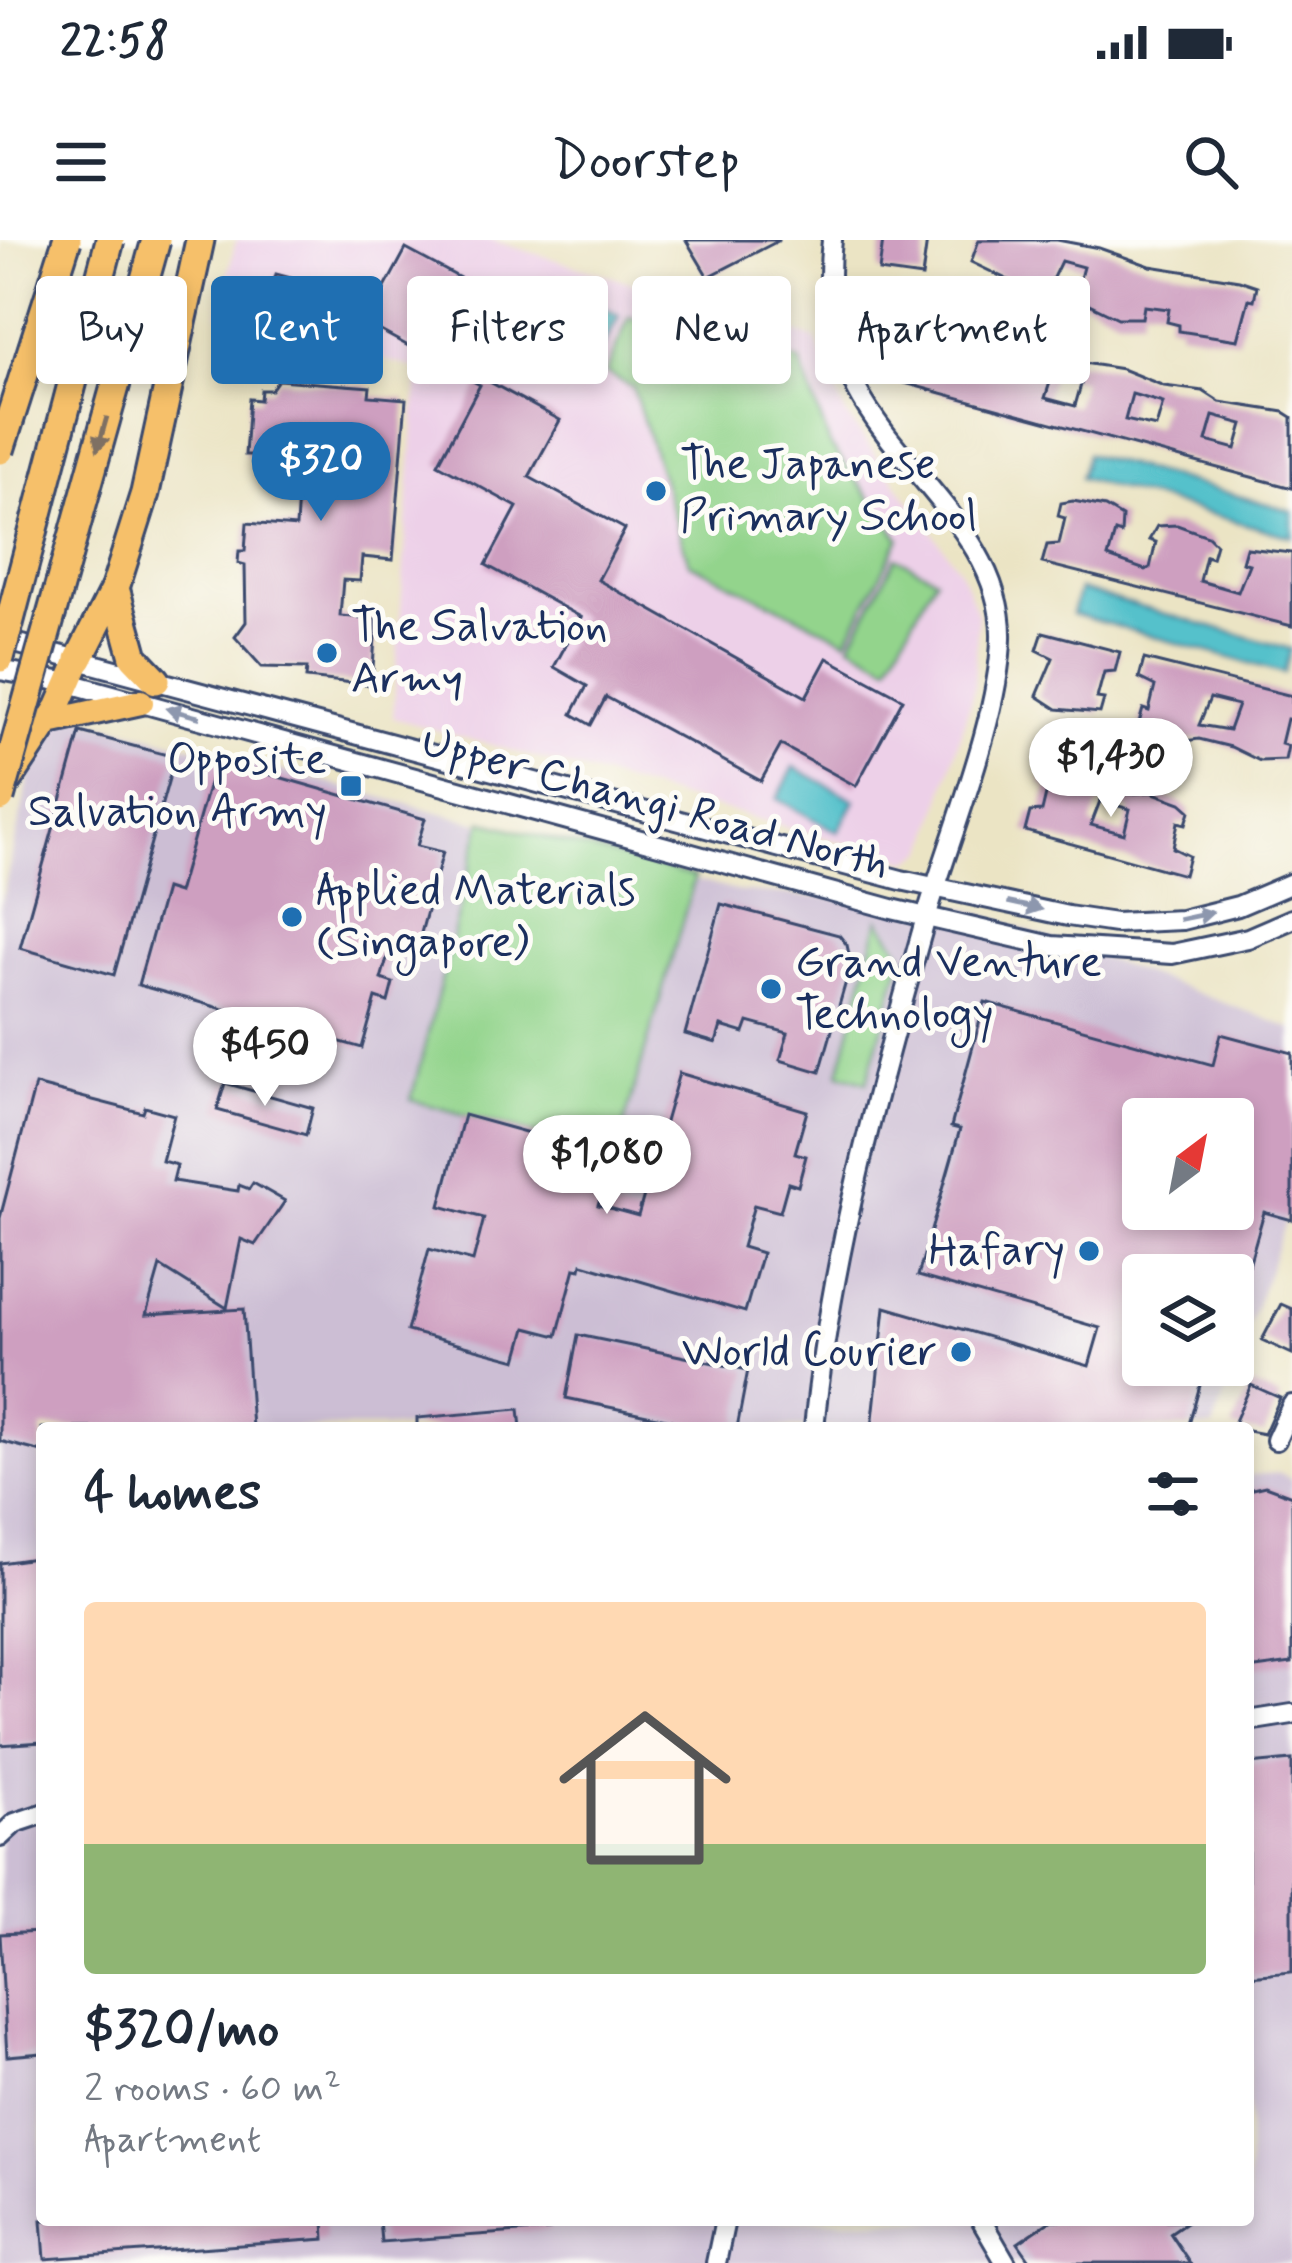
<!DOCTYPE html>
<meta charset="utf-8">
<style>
body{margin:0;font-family:Mynerve,sans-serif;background:#f2f2f3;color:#1f2937;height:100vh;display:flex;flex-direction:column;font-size:45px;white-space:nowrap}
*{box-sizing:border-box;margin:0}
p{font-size:39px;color:#747a83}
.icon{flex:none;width:66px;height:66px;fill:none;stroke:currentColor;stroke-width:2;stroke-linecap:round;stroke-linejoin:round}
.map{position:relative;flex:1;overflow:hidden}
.drawer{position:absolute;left:36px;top:1182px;width:1218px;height:804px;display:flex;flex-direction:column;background:#fff;border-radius:12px;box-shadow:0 6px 18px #0003}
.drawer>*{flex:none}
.top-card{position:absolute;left:36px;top:36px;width:1221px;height:108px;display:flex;gap:24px}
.needle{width:78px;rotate:32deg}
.fabs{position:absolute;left:1122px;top:858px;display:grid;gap:24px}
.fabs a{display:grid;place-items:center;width:132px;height:132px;border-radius:12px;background:#fff;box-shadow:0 6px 18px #0003;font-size:60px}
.price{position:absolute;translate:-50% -102px;padding:0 27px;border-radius:42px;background:#fff;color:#222;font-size:39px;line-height:78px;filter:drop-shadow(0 3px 6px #0008)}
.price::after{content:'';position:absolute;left:50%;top:72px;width:36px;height:27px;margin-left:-18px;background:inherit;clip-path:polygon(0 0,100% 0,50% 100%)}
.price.active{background:#1f6fb2;color:#fff}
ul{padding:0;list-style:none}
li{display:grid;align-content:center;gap:24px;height:636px;padding:0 48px}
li+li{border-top:3px solid #e0e1e3}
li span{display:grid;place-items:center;height:372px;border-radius:12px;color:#555}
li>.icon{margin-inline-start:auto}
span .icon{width:216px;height:216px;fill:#fffc;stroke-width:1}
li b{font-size:51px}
h2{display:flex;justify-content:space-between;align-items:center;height:144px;padding:0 48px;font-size:51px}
.pill{padding:0 42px;border-radius:12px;background:#fff;box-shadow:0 6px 18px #0003;font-size:42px;line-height:108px}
.pill.active{background:#1f6fb2;color:#fff}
.status{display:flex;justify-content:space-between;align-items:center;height:84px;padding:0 60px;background:#fff;direction:ltr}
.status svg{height:33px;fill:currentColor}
header{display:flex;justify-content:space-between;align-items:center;height:156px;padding:0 48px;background:#fff;font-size:54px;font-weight:600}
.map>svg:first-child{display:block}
</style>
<div class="status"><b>22:58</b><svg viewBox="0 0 49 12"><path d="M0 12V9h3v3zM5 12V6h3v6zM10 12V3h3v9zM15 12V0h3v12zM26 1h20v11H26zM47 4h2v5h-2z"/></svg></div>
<header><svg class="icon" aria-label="menu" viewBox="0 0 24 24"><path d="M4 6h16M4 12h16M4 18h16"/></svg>Doorstep<svg class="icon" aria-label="search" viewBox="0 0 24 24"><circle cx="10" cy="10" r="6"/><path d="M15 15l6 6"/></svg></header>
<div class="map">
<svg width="1292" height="2023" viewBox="0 0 1292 2023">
<rect width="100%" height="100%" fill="#fdfcf7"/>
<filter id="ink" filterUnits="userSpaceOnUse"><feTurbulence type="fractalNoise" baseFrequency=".00833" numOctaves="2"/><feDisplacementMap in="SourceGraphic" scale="24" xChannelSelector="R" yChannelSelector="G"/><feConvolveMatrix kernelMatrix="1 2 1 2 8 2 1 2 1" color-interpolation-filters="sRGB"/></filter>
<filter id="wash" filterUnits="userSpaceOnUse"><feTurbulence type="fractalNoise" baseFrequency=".004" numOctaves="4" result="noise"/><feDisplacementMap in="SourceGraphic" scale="48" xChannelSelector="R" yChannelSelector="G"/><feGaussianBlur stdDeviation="2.7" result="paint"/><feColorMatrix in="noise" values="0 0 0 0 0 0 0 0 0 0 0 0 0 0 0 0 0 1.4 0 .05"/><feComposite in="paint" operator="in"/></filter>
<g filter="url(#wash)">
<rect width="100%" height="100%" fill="#ebe4c4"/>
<path fill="#edd0e8" d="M236,0H491L815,99L845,173L960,330L978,375L974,448L927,610L909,621L393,478L418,129L218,75Z"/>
<path fill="#ccbed4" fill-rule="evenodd" d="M45,468L736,651L966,668L1265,778L1292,789V963L1213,1188H42V1980H1248V1235L1281,1233L1292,1240V2023H0V668ZM1143,879H1233V969H1143ZM1143,1035H1233V1125H1143Z"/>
<g fill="#93d48c" stroke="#578275" stroke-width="3">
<path d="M629,77L800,121L830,205L900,298L847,400L689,323L633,148L606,133Z"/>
<path d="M896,317L935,338L889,425L850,404Z"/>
<path d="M482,581L695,637L615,916L411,860Z"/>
<path d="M879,679L903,714L867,842L839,833Z"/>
</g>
<g fill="#54c1cb" stroke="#387894" stroke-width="3">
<path d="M562,46L619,76L602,109L545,79Z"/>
<path d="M1087,214L1292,271V297L1080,238Z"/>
<path d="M1079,350L1291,409L1284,433L1072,374Z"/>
<path d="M794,527L855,560L838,592L777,559Z"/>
</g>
<g id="blocks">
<g fill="#ce9fc0" fill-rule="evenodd">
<path d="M686,0H780L708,37Z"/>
<path d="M883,0H927L922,37L879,31Z"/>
<path d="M979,0H1057L1099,8L1150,26L1239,40L1257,46L1254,60L1249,59L1238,100L1179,91V85L1167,82L1169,69L1144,66L1142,78H1118L1075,57L1083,27L1061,21L1047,50L1033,46L1031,51L971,22Z"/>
<path d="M406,9L521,71L484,139L560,180L529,237L625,289L598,340L806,457L827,418L903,459L856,546L781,505L761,541L606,457L591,485L572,474L587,446L554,427L581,377L486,325L517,267L438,224L480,145L366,83Z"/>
<path d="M276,34L336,50L328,82L305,76L307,69L269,58Z"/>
<path d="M928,79L960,84L977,97L1041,107L1071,121L1122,129L1164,146L1203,151L1220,162L1284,172L1292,177V248L897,141L902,123L914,121L920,96L913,94L916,81ZM1053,133L1082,141L1075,166L1045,158ZM1132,154L1163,163L1156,187L1125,180ZM1213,176L1243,184L1236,209L1206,201Z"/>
<path d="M278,140L370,147L369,156L406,159L393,320L362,317L360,341L343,340L340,376L376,379L372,445L306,438L307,428L262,427L235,397L246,382L245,325L238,323L239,311H245L247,283L296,287L299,238L270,235L265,225L255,224L256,215H245L249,159L260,160L261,150H271Z"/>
<path d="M1073,261L1105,267L1122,277L1121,294L1115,292L1108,317L1145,330L1150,328L1156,302L1149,300L1157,286L1177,285L1208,296L1216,304L1212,318L1206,316L1200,341L1238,352L1249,324L1242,322L1246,308L1292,313V386L1042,323L1047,305L1059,304L1065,278L1058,276L1061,263Z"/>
<path d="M1043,392L1120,412L1115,431L1104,432L1097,458L1104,459L1100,473L1057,469L1037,456L1053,418L1037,410Z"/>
<path d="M1144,419L1292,456V480L1287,479L1281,504L1288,506L1285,520L1260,521L1231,507L1199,499L1178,502L1147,491L1139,483L1143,469L1149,471L1155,446L1139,438ZM1210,458L1238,465L1229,490L1199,485Z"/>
<path d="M80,492L175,517L114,735L20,708Z"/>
<path d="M216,519L425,579L417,606L443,612L417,708L392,701L381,739L393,743L388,762L376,758L362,808L138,745L165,649L178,653Z"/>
<path d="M1056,529L1088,535L1104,547L1130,554L1151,552L1181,563L1190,571L1186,584L1178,582L1173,608L1189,616L1184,635L1025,591L1030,572L1042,571L1048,546L1041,544L1044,530ZM1100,561L1130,569L1124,594L1091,585Z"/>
<path d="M721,664L839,695L847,705L851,724L820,832L780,820L788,793L748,782L744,793L721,786L716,803L685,794Z"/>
<path d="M985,762L1213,825L1221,794L1292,813V980L1264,972L1237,1067L1233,1035H1143V1125H1221L1216,1142L1202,1138L1188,1188H872L885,1067L1089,1126L1100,1088L918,1036L960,889L951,887ZM1143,879H1233V979L1199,969H1143Z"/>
<path d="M679,833L807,871L795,913L806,916L798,946L788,943L780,972L754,965L742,1007L762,1013L745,1072L582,1024L581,1029L575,1028L557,1096L526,1088L517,1120L407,1091L429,1009L473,1021L484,978L440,966L464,875L612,916L598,965L638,976Z"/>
<path d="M225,843L313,868L306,895L217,870Z"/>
<path d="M35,845L143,873L145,867L174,875L162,921L177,925L173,941L238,951L239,945L249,949L253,943L285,961L255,1005L241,999L227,1068L160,1026L146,1075L244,1069L252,1188H42V1212L0,1201V978Z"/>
<path d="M1281,1064L1292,1069V1114L1262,1100Z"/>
<path d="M578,1095L748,1130L737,1188H709L566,1158Z"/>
<path d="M1251,1145L1280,1158L1264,1194L1232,1188Z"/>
<path d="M519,1169L521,1188H417V1178Z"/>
<path d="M1265,1246L1292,1256V1423L1248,1429V1250Z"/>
<path d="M42,1317V1502L0,1505V1323Z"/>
<path d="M1292,1520V1732L1248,1736V1524Z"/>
<path d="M42,1692V1813L7,1816L0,1694Z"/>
<path d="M42,1980H324L325,1999L45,2019Z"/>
<path d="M379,1980H548L549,1990L381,2002Z"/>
<path d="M1052,1980H1189L1170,1993L1190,2023H1032L1018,2003Z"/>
</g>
</g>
</g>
<g filter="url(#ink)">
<use href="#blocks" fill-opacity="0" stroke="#3a4a6d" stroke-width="3"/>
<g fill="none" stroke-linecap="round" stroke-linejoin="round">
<g stroke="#3a4a6d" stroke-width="24">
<g id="minor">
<path d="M0,399L901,640L1068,676L1115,683L1182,680L1238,666L1292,643"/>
<path d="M0,430L69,443L892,669L1052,706L1172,714L1248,698L1292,679"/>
<path d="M814,1188C831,1016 878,847 925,681C948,601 999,479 1001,399C1004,300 899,231 857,150C833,102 826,53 832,0"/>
<path d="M1276,1200L1292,1165"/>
<path d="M1248,1481L1292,1474"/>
<path d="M0,1597L15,1583L42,1574"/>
<path d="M981,1980L1006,2023"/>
<path d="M716,2023L725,1980"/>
</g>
</g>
<g stroke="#3a4a6d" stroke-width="30">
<g id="major">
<path d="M49,482L141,462"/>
<path d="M10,540L58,467L79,419"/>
</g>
</g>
<g stroke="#3a4a6d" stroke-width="33">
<g id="highway">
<path d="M115,348L134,417L156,440"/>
<path d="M79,419L115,348L145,253L200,0"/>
</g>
</g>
<use href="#minor" stroke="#fff" stroke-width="18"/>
<use href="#major" stroke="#f6c06b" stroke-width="24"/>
<use href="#highway" stroke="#f6c06b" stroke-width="27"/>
<g stroke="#3a4a6d" stroke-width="33" stroke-linecap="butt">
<g id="highway-bridge">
<path d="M0,210L67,0"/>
<path d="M0,418L110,0"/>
<path d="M0,558L156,0"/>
</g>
</g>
<use href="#highway-bridge" stroke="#f6c06b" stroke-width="27"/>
</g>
<defs><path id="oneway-solid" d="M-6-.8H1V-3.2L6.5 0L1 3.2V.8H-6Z" transform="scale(3)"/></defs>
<use fill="#7e7064" href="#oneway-solid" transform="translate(102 194) rotate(106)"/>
<g fill="#8d97ae">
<use href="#oneway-solid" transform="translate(183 473) rotate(-165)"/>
<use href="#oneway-solid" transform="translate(1025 666) rotate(12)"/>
<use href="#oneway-solid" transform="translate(1196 676) rotate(-12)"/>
</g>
</g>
<g fill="#1f6fb2" stroke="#fdfcf7" stroke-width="4.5">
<circle cx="656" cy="251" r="12"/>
<circle cx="327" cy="413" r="12"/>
<rect x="339" y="534" width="24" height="24" rx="6"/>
<circle cx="292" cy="677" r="12"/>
<circle cx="771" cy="749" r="12"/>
<circle cx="1089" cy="1011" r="12"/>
<circle cx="961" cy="1112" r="12"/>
</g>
<g text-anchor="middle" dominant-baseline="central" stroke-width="10" stroke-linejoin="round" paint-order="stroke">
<g font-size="45" fill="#1b2f5e" stroke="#fdfcf7" text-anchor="start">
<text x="680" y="225">The Japanese<tspan x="680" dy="52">Primary School</tspan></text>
<text x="351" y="387">The Salvation<tspan x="351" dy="52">Army</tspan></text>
<text x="327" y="520" text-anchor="end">Opposite<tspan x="327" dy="52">Salvation Army</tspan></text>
<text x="316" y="651">Applied Materials<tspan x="316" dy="52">(Singapore)</tspan></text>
<text x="795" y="723">Grand Venture<tspan x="795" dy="52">Technology</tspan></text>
<text x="1065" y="1011" text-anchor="end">Hafary</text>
<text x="937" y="1112" text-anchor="end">World Courier</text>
</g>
<g font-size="45" fill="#1b2f5e" stroke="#fdfcf7">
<text transform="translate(655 564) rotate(15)">Upper Changi Road North</text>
</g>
</g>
</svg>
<div class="fabs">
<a><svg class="needle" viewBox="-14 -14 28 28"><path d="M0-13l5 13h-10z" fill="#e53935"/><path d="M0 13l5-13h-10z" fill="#747a83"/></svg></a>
<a><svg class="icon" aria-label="layers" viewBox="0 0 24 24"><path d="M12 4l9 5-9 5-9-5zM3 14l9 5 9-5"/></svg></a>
</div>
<b class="price active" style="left:321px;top:284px">$320</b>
<b class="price" style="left:1111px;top:580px">$1,430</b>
<b class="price" style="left:265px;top:869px">$450</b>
<b class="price" style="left:607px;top:977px">$1,080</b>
<div class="top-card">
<a class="pill">Buy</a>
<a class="pill active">Rent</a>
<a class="pill">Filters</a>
<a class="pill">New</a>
<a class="pill">Apartment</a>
</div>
<section class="drawer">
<h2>4 homes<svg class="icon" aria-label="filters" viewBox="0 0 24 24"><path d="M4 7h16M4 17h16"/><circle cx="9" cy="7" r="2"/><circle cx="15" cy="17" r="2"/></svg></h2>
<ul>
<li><span style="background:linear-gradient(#ffd9b3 65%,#8fb573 0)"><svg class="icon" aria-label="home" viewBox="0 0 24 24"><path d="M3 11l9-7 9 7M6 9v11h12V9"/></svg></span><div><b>$320/mo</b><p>2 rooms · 60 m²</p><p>Apartment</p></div></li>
</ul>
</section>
</div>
